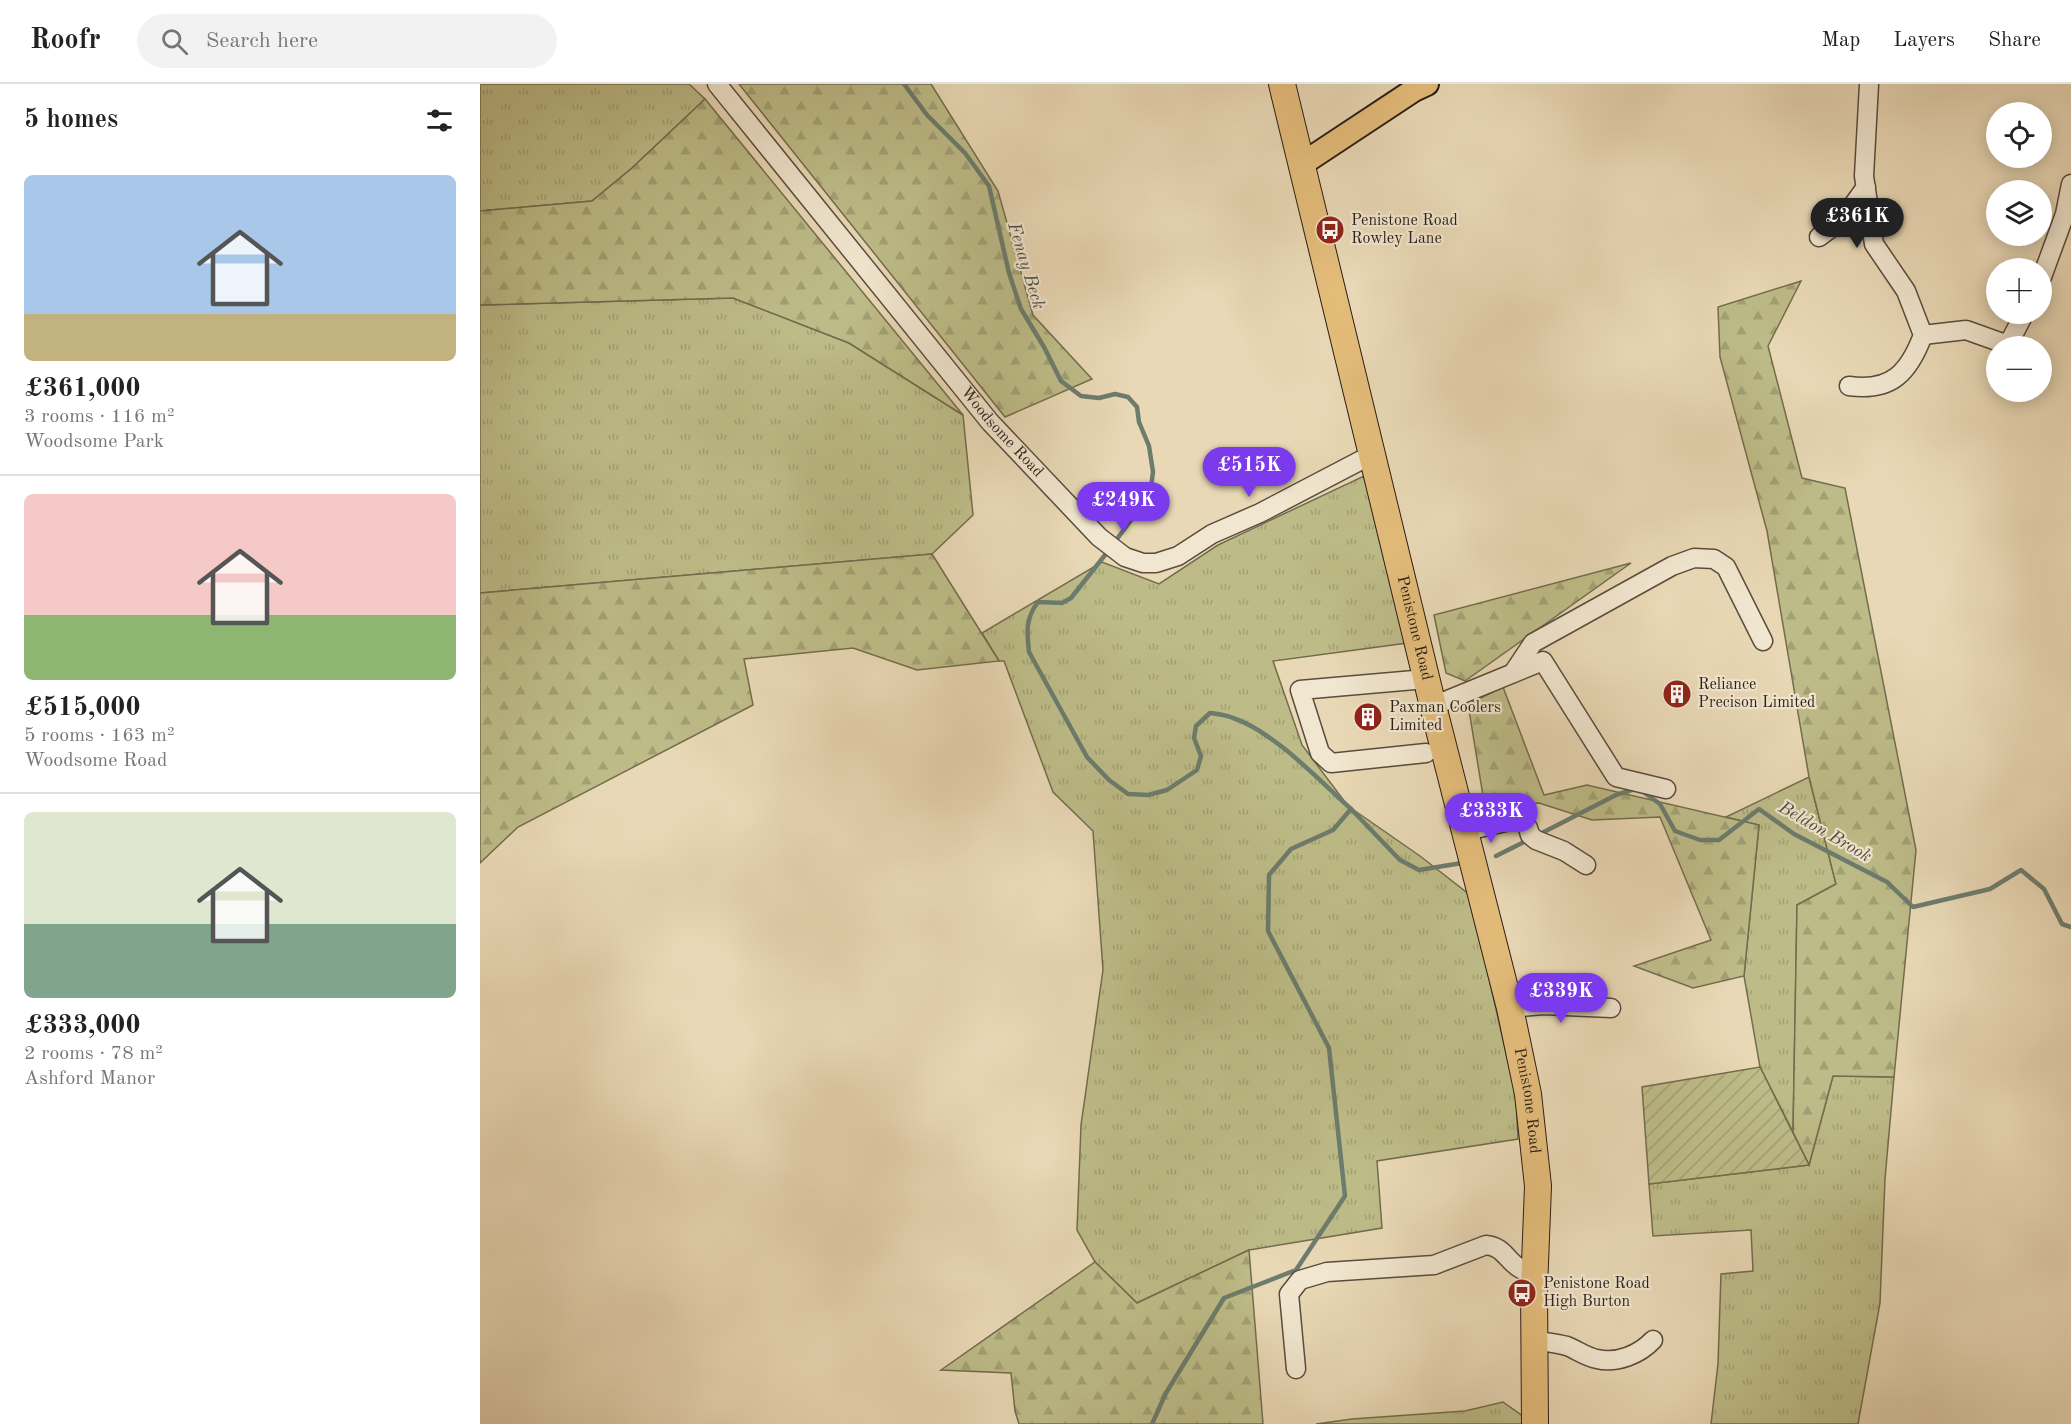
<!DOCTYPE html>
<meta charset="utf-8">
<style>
body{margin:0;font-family:"Old Standard TT",serif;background:#f2f2f2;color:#222;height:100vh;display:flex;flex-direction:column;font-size:22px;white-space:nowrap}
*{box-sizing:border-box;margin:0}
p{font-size:20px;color:#767676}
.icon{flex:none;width:33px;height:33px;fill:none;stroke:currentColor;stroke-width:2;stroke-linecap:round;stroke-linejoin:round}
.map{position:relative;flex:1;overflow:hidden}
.side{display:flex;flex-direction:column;background:#fff;width:480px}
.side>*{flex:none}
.tools{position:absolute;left:1506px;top:18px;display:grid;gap:12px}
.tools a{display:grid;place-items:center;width:66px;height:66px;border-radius:50%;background:#fff;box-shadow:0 3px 15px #0003;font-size:30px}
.price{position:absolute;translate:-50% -51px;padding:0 14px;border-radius:21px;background:#7c3aed;color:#fff;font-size:20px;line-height:39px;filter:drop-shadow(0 2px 3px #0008)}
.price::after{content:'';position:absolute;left:50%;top:36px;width:18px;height:14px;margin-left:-9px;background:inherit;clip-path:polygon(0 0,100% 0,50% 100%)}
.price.current{background:#222;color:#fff}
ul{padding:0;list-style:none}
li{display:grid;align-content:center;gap:12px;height:318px;padding:0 24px}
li+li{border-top:2px solid #e0e0e0}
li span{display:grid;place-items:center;height:186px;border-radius:9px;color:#555}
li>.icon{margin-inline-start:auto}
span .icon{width:108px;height:108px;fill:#fffc;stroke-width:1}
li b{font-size:26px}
h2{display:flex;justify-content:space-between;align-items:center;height:72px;padding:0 24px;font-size:26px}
header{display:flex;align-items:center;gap:36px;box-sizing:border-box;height:84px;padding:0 30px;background:#fff;border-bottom:2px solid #e0e0e0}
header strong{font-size:28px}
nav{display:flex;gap:33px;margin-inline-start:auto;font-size:21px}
.search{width:420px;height:54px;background:#f2f2f2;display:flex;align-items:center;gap:15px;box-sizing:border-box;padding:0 21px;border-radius:33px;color:#767676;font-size:22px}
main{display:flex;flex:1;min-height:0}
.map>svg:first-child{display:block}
</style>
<header>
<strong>Roofr</strong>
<div class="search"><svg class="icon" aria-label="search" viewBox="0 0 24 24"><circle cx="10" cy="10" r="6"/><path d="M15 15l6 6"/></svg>Search here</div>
<nav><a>Map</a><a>Layers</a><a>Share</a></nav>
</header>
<main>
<section class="side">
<h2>5 homes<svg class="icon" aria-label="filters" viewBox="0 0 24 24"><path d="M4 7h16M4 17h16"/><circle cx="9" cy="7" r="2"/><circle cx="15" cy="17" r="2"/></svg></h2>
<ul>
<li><span style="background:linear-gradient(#a9c7e8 75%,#c2b280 0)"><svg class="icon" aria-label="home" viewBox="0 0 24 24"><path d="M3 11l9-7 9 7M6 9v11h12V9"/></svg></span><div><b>£361,000</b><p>3 rooms · 116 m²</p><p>Woodsome Park</p></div></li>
<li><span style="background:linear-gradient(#f6c9c9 65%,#8fb573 0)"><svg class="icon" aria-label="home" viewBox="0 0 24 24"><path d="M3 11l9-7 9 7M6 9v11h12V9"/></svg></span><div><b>£515,000</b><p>5 rooms · 163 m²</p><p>Woodsome Road</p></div></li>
<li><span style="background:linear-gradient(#dfe7d0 60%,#7fa58c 0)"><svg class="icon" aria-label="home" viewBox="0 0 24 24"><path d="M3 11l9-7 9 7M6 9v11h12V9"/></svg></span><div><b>£333,000</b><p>2 rooms · 78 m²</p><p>Ashford Manor</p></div></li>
</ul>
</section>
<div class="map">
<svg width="1591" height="1340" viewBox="0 0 1591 1340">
<defs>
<pattern id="grass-tufts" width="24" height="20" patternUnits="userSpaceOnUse" patternTransform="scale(1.5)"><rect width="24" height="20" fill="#bdbc88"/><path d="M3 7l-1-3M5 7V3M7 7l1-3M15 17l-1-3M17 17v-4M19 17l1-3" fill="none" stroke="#a2a174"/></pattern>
<pattern id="forest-firs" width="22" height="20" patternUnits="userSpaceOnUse" patternTransform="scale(1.5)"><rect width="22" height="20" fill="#bdbc88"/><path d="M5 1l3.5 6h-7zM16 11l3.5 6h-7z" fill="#a2a174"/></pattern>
<pattern id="garden-furrows" width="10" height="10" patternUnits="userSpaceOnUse" patternTransform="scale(1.5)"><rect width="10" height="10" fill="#bdbc88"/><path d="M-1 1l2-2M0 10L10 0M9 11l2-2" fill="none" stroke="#a2a174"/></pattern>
</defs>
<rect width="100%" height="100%" fill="#e9d8b5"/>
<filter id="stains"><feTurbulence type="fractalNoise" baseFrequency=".00333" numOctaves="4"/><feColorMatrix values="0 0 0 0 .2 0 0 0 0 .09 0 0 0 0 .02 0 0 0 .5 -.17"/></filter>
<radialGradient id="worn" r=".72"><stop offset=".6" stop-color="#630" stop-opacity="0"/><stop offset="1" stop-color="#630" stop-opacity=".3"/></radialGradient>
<g fill="url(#grass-tufts)" stroke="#736c4e" stroke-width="1.5">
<path d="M0,0H209L225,15L152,84L112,117L0,127Z"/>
<path d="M253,214L369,259L483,331L493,431L452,470L0,509V221Z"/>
<path d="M884,392L927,559L793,577L822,661L868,722L940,772L990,811L1036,1013L1038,1055L897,1077L902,1144L769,1166L657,1219L615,1178L597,1146L601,1041L623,886L613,747L573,708L524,577H519L502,549L622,478L679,500L738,461Z"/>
<path d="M1329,693L1356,800L1317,821L1313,1048L1280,983L1264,892L1279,741L1246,733Z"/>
<path d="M1353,992L1414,993L1405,1095L1400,1219L1378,1340H1231L1238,1280L1241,1190L1273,1187L1271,1146L1173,1152L1169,1100L1329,1081Z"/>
<path d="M1023,1318L1047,1335V1340H836L872,1335L985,1327Z"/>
</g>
<g fill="url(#forest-firs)" stroke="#736c4e" stroke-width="1.5">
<path d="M259,0H451L518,107L553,231L612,295L525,333Z"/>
<path d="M225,15L483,331L369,259L253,214L0,221V127L112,117L152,84Z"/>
<path d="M1321,197L1288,262L1322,394L1365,404L1436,766L1414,993L1353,992L1329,1081L1313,1048L1317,821L1356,800L1329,693L1287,447L1240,273L1238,223Z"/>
<path d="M452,470L519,577L437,586L373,564L264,575L273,621L38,743L0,779V509Z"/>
<path d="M1151,479L985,597L966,589L954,531Z"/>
<path d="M1023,603L1064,711L1107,701L1279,741L1264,892L1213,904L1154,882L1231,856L1180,733L1112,736L1059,719L1005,724L988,620Z"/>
<path d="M769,1166L783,1340H539L535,1327L531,1289L461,1286L615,1178L657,1219Z"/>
</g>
<path fill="url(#garden-furrows)" stroke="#736c4e" stroke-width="1.5" d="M1280,983L1329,1081L1169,1100L1162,1003Z"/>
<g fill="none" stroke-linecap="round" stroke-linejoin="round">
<g stroke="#6c7c6d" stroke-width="4.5">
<path d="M424,0L447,31L485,69L509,102L529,189L541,225L564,263L581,297L601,312L619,314L635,310L648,313L657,323L659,338L669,362L673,388L671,403L660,424L634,459"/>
<path d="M629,466L591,514L582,519L558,518C545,535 547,548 549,568L607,673L629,696L648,710L668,711L687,706L717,686L721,672L714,654L716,642L730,629C737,630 746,631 753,634C793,647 840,697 871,725L853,746L811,765L789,791L788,847L849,964L865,1112L816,1186L744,1214L686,1309L672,1340"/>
<path d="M871,725L920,776L939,786L982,779"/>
<path d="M1058,751L1136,711L1158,704L1180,720L1195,747L1220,756H1239L1279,725L1314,750L1407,798L1433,823L1510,805L1541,786L1564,805L1582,840L1591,843"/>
<path d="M1016,772L1048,756"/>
</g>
<g stroke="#594c3d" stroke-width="21">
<g id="minor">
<path id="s1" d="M237,0L510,338L619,453L645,473L663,479H676L698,472L732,450L780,429L891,371"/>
<path d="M1339,153L1363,135L1386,103"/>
<path d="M1562,193L1585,130L1591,100"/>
<path d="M1443,251L1486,246L1528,261L1544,230"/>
<path d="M1369,302C1412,308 1429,288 1443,251L1426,207L1394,160L1384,92L1389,0"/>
<path d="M1033,589L1053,559L1192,482L1214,474L1234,475L1246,483L1283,557"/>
<path d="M953,622L1063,577L1136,693L1186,705"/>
<path d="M946,669L851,679L840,669L820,606L946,595"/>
<path d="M986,747L1030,737L1044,738L1048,744L1050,751L1056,756L1084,767L1106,781"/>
<path d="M1030,924L1063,921L1131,924"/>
<path d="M1054,1256C1065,1258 1076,1259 1087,1262C1097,1266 1106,1273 1117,1275C1137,1280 1160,1270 1173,1256"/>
<path d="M816,1285L809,1210L820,1196L847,1188L954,1181L1006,1161C1025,1163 1026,1177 1041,1185C1044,1187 1051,1188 1055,1189"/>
</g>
</g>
<g stroke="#291d15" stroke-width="26">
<path id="major" d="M822,80L934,6L947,0"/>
</g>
<g stroke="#291d15" stroke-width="28">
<g id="highway">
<path id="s2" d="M802,0L953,622L1030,924L1048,1010L1058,1102L1054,1205L1055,1340"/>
</g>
</g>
<use href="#minor" stroke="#f1e6cf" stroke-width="18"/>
<use href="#major" stroke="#e4bc7a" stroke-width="22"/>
<use href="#highway" stroke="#e4bc7a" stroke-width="26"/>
</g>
<defs>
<g id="bus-disc" transform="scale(1.5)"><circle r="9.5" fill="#8f2418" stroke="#f1e6cf"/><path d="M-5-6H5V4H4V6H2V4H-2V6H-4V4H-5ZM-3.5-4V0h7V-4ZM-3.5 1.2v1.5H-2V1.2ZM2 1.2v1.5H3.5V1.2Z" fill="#fff"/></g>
<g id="building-disc" transform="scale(1.5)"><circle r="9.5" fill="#8f2418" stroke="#f1e6cf"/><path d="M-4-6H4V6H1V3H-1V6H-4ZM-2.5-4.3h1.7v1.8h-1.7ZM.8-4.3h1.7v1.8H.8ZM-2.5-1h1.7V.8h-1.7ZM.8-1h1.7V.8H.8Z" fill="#fff"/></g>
</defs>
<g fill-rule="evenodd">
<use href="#bus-disc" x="850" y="146"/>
<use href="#building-disc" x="1197" y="610"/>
<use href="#building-disc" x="888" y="633"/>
<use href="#bus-disc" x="1042" y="1209"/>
</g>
<g text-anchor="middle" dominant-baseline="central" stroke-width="4.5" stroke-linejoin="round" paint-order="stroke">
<g font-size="16" fill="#291d15" stroke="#f1e6cf" text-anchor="start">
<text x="871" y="137">Penistone Road<tspan x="871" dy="18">Rowley Lane</tspan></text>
<text x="1218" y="601">Reliance<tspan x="1218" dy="18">Precison Limited</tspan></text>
<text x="909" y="624">Paxman Coolers<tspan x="909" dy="18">Limited</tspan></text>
<text x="1063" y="1200">Penistone Road<tspan x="1063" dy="18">High Burton</tspan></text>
</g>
<g font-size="16" fill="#291d15" stroke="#f1e6cf">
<text stroke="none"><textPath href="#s1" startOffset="450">Woodsome Road</textPath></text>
<text stroke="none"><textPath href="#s2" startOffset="560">Penistone Road</textPath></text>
<text stroke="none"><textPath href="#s2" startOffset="1046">Penistone Road</textPath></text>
</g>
<g font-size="18" font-style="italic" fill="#4b4c41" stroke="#f1e6cf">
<text transform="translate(546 182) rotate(73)">Fenay Beck</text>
<text transform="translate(1345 748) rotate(30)">Beldon Brook</text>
</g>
</g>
<rect width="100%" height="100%" filter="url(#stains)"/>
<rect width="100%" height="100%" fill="url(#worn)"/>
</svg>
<div class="tools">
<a><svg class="icon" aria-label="locate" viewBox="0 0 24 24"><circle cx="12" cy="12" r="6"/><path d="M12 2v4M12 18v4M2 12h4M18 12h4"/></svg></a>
<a><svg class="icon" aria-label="layers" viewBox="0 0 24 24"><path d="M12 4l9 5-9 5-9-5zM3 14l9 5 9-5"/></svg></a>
<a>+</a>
<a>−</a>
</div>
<b class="price current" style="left:1377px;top:165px">£361K</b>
<b class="price" style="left:769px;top:414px">£515K</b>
<b class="price" style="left:643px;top:449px">£249K</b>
<b class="price" style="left:1011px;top:760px">£333K</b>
<b class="price" style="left:1081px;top:940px">£339K</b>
</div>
</main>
